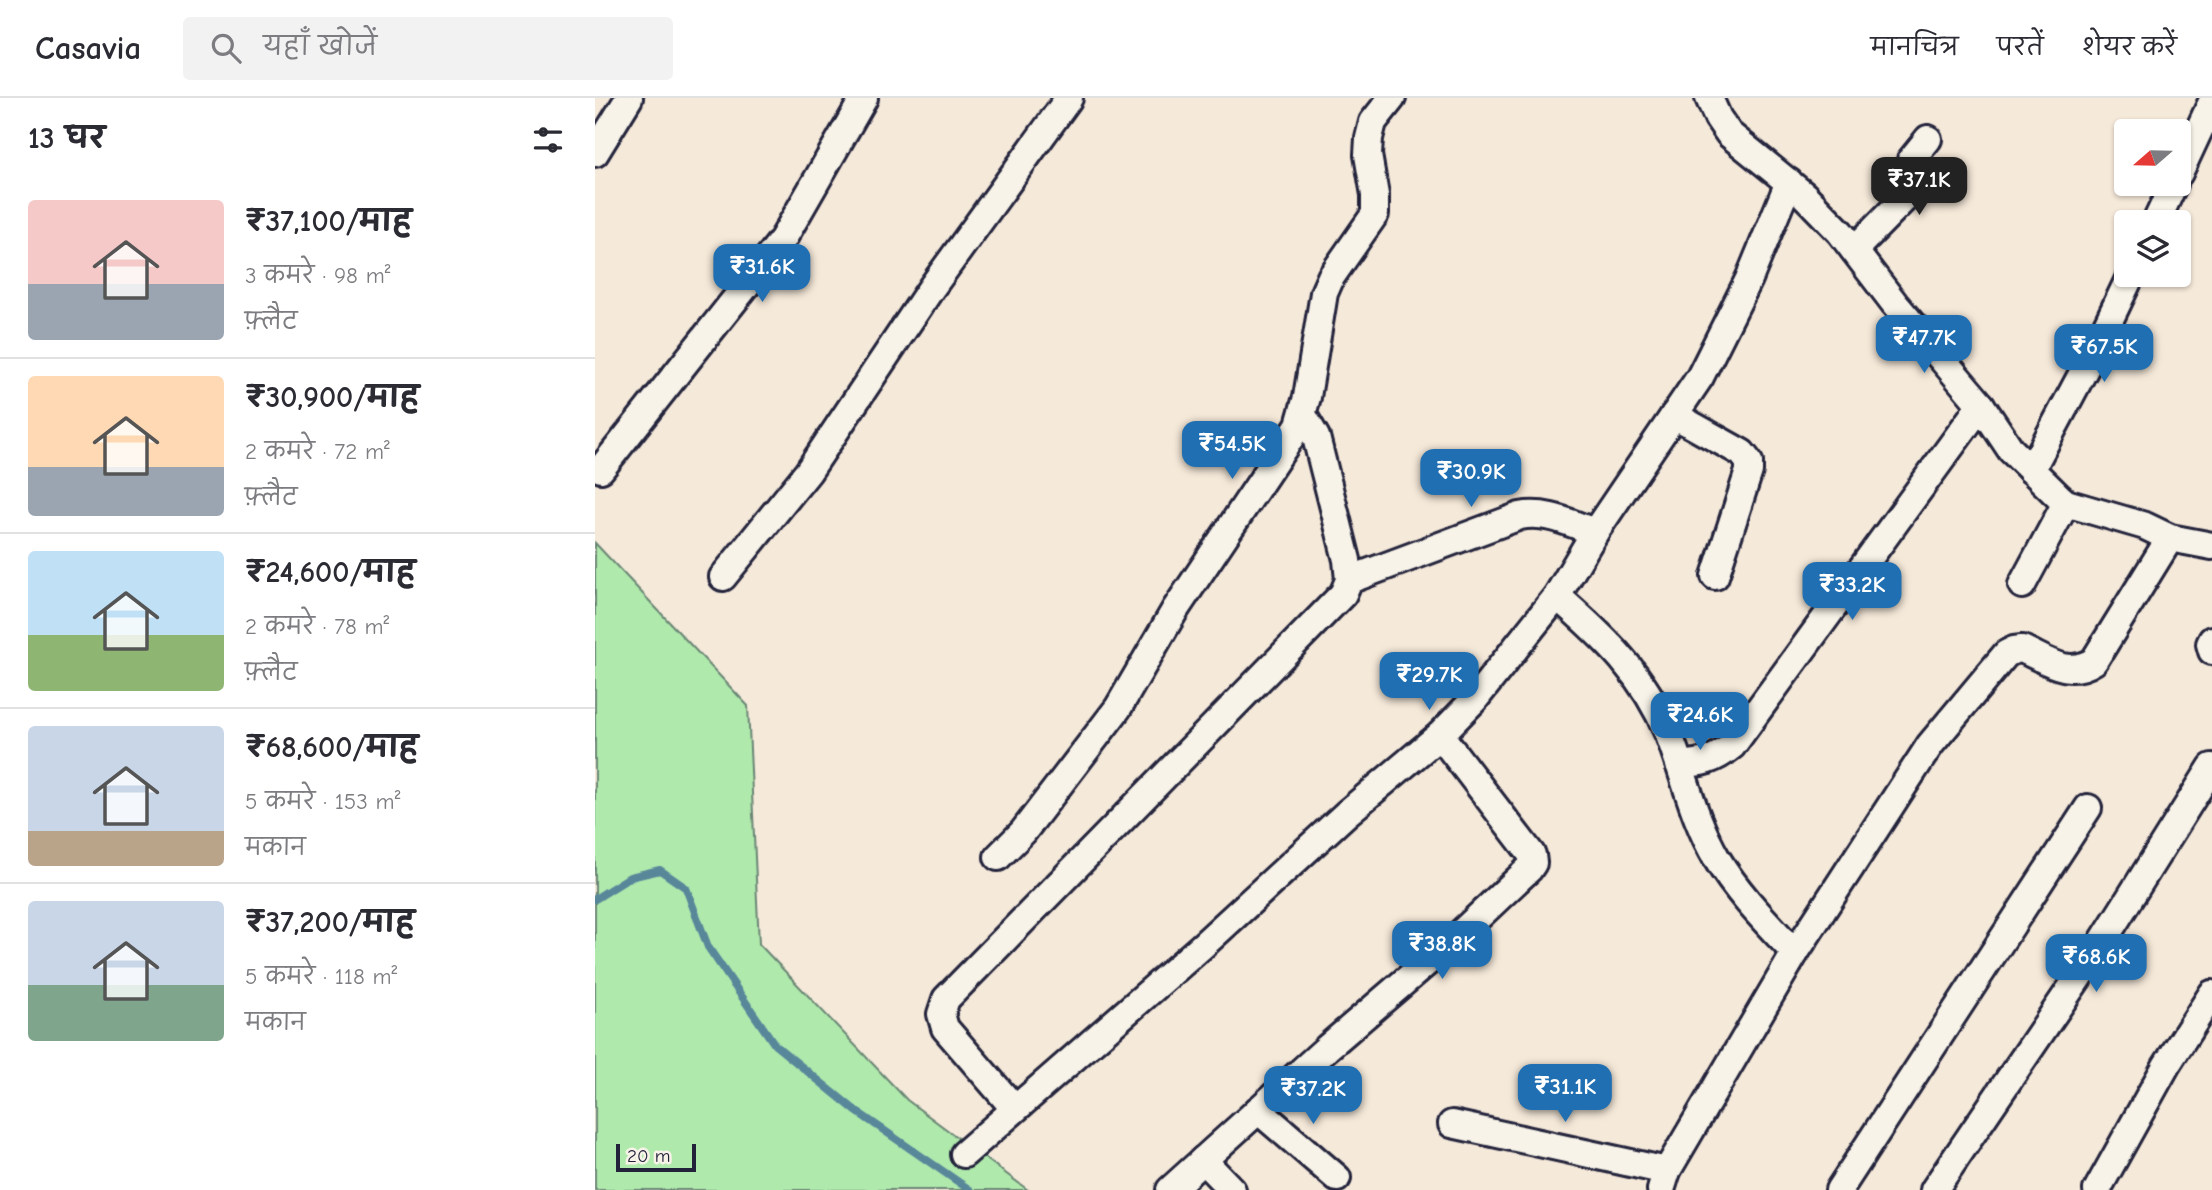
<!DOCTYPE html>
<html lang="hi">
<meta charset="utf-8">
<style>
body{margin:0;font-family:"Comic Neue","Playpen Sans Deva",sans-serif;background:#f2f2f3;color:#2b2b33;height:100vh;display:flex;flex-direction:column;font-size:26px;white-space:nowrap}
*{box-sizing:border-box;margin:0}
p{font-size:23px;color:#7c7c81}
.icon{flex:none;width:38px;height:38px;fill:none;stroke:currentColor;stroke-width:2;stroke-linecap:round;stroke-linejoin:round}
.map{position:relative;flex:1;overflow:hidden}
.drawer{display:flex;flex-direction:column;background:#fff;width:595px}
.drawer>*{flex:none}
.needle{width:46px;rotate:250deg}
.controls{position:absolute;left:1519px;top:21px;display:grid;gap:14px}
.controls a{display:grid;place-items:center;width:77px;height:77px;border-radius:7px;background:#fff;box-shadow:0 2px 5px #0004;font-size:35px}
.scale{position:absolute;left:21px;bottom:18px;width:80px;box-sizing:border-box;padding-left:7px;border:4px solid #22223b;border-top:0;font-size:19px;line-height:24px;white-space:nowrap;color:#22223b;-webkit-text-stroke:5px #f7f3e8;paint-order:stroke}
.price{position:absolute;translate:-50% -60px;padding:0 16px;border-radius:14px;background:#1f6fb2;color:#fff;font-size:23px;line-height:46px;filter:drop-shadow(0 2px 4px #0008)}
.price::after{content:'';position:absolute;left:50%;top:42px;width:21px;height:16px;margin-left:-10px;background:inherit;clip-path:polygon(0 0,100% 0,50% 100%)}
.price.on{background:#222;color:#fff}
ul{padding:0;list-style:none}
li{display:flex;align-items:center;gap:21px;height:175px;padding:0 28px}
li+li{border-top:2px solid #e1e1e2}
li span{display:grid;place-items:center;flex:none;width:196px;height:140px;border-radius:7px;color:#555}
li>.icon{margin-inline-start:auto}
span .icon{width:84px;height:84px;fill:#fffc;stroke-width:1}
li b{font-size:30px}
h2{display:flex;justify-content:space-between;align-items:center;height:84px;padding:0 28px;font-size:30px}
header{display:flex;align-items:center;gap:42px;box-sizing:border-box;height:98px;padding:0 35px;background:#fff;border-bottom:2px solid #e1e1e2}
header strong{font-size:33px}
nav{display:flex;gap:38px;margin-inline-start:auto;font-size:24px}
.search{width:490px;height:63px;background:#f2f2f3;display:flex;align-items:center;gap:18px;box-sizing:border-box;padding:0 24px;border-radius:7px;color:#7c7c81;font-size:26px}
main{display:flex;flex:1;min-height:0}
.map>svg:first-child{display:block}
</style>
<header>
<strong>Casavia</strong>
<div class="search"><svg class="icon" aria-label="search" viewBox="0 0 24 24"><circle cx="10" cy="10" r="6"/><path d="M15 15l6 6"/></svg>यहाँ खोजें</div>
<nav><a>मानचित्र</a><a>परतें</a><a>शेयर करें</a></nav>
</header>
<main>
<section class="drawer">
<h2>13 घर<svg class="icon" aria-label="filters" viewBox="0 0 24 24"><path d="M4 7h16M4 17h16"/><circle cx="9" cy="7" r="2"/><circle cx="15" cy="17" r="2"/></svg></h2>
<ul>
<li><span style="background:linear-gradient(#f6c9c9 60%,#9aa5b1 0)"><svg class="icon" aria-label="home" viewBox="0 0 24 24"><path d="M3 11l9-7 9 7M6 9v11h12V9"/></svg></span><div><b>₹37,100/माह</b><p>3 कमरे · 98 m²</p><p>फ़्लैट</p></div></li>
<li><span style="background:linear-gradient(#ffd9b3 65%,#9aa5b1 0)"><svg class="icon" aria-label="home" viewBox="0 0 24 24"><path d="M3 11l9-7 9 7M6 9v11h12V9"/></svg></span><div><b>₹30,900/माह</b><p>2 कमरे · 72 m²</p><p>फ़्लैट</p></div></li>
<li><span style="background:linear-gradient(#bfe0f5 60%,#8fb573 0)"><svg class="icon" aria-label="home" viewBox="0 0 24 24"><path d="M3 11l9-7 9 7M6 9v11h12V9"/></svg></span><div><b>₹24,600/माह</b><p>2 कमरे · 78 m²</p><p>फ़्लैट</p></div></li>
<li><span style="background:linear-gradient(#c9d6e8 75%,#b9a48a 0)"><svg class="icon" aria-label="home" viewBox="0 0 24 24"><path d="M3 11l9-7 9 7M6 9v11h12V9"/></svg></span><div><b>₹68,600/माह</b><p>5 कमरे · 153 m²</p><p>मकान</p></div></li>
<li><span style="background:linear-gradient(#c9d6e8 60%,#7fa58c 0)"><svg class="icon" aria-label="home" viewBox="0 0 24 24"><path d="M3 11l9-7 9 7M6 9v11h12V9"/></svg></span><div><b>₹37,200/माह</b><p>5 कमरे · 118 m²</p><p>मकान</p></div></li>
</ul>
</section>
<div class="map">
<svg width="1617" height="1092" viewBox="0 0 1617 1092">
<rect width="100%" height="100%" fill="#f5e9d9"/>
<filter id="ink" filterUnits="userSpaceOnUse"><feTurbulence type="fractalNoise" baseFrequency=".0143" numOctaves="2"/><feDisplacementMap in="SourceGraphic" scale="14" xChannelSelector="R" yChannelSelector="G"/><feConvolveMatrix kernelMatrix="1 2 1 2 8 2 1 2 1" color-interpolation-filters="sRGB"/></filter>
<g filter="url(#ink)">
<path fill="#b0e9ac" stroke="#698674" stroke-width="2" d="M0,445L153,608L164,846L312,1002L433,1092H0Z"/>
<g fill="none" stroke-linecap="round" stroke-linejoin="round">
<path stroke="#58879a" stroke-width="8" d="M0,801L35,779L65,772L91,790L113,849L180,947L261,1013L375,1092"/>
<g stroke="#22223b" stroke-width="32">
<g id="minor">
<path d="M1114,0L1123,20L1134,36L1209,97L1245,134L1300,206L1386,307L1416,352L1464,399L1471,405L1550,428L1575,440L1617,448"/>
<path d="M0,55L34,0"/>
<path d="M1584,75L1617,4"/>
<path d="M1561,124L1579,86"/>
<path d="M1259,152L1310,100L1316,62L1333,41"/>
<path d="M1079,317L1147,355L1154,364V373L1120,478"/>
<path d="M6,371L188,141L269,0"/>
<path d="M1436,372L1502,248L1536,177"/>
<path d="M128,479L213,374L337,189L474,0"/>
<path d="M754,482L925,418C952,413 974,425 1000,434"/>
<path d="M1427,487L1471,405"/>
<path d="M962,498C1011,541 1048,575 1074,637C1090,679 1099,722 1122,761C1143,796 1172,825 1200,855"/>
<path d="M1617,542L1615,546L1617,553"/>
<path d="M1084,666C1106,666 1120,662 1137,648L1386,307"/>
<path d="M403,759L428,734L523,610L580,512L704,327L712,299L729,195L736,179L780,116V97L773,57L774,40L778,24L797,0"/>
<path d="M419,1010L350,930L346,916L351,901L748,496L754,482L752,462L721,339L708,317"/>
<path d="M663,1012L742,1080"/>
<path d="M857,1026L1072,1073"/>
<path d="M369,1056L607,848L752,715L845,637L880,601L962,498L1000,434L1105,279L1154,181L1194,84"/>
<path d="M608,1062L637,1092"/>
<path d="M575,1092L732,950L865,836L934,771L938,765L937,757L845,637"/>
<path d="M1066,1092L1072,1073L1200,855L1335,647L1411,556L1419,552L1427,551C1452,562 1473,580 1499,563L1575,440"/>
<path d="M1244,1092L1493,710"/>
<path d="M1339,1092L1506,846L1617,669"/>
<path d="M1502,1092L1571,968L1617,896"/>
</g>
</g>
<use href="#minor" stroke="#f7f3e8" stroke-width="26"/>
</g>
</g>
</svg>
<div class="controls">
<a><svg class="needle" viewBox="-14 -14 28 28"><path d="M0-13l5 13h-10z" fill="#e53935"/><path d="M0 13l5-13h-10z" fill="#7c7c81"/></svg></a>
<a><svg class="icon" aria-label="layers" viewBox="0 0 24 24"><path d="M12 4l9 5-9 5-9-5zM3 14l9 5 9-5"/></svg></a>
</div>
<div class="scale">20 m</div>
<b class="price on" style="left:1324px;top:119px">₹37.1K</b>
<b class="price" style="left:167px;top:206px">₹31.6K</b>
<b class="price" style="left:1329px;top:277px">₹47.7K</b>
<b class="price" style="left:1509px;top:286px">₹67.5K</b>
<b class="price" style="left:637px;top:383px">₹54.5K</b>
<b class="price" style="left:876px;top:411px">₹30.9K</b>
<b class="price" style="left:1257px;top:524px">₹33.2K</b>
<b class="price" style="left:834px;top:614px">₹29.7K</b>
<b class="price" style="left:1105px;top:654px">₹24.6K</b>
<b class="price" style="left:847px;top:883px">₹38.8K</b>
<b class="price" style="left:1501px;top:896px">₹68.6K</b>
<b class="price" style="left:970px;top:1026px">₹31.1K</b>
<b class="price" style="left:718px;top:1028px">₹37.2K</b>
</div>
</main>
